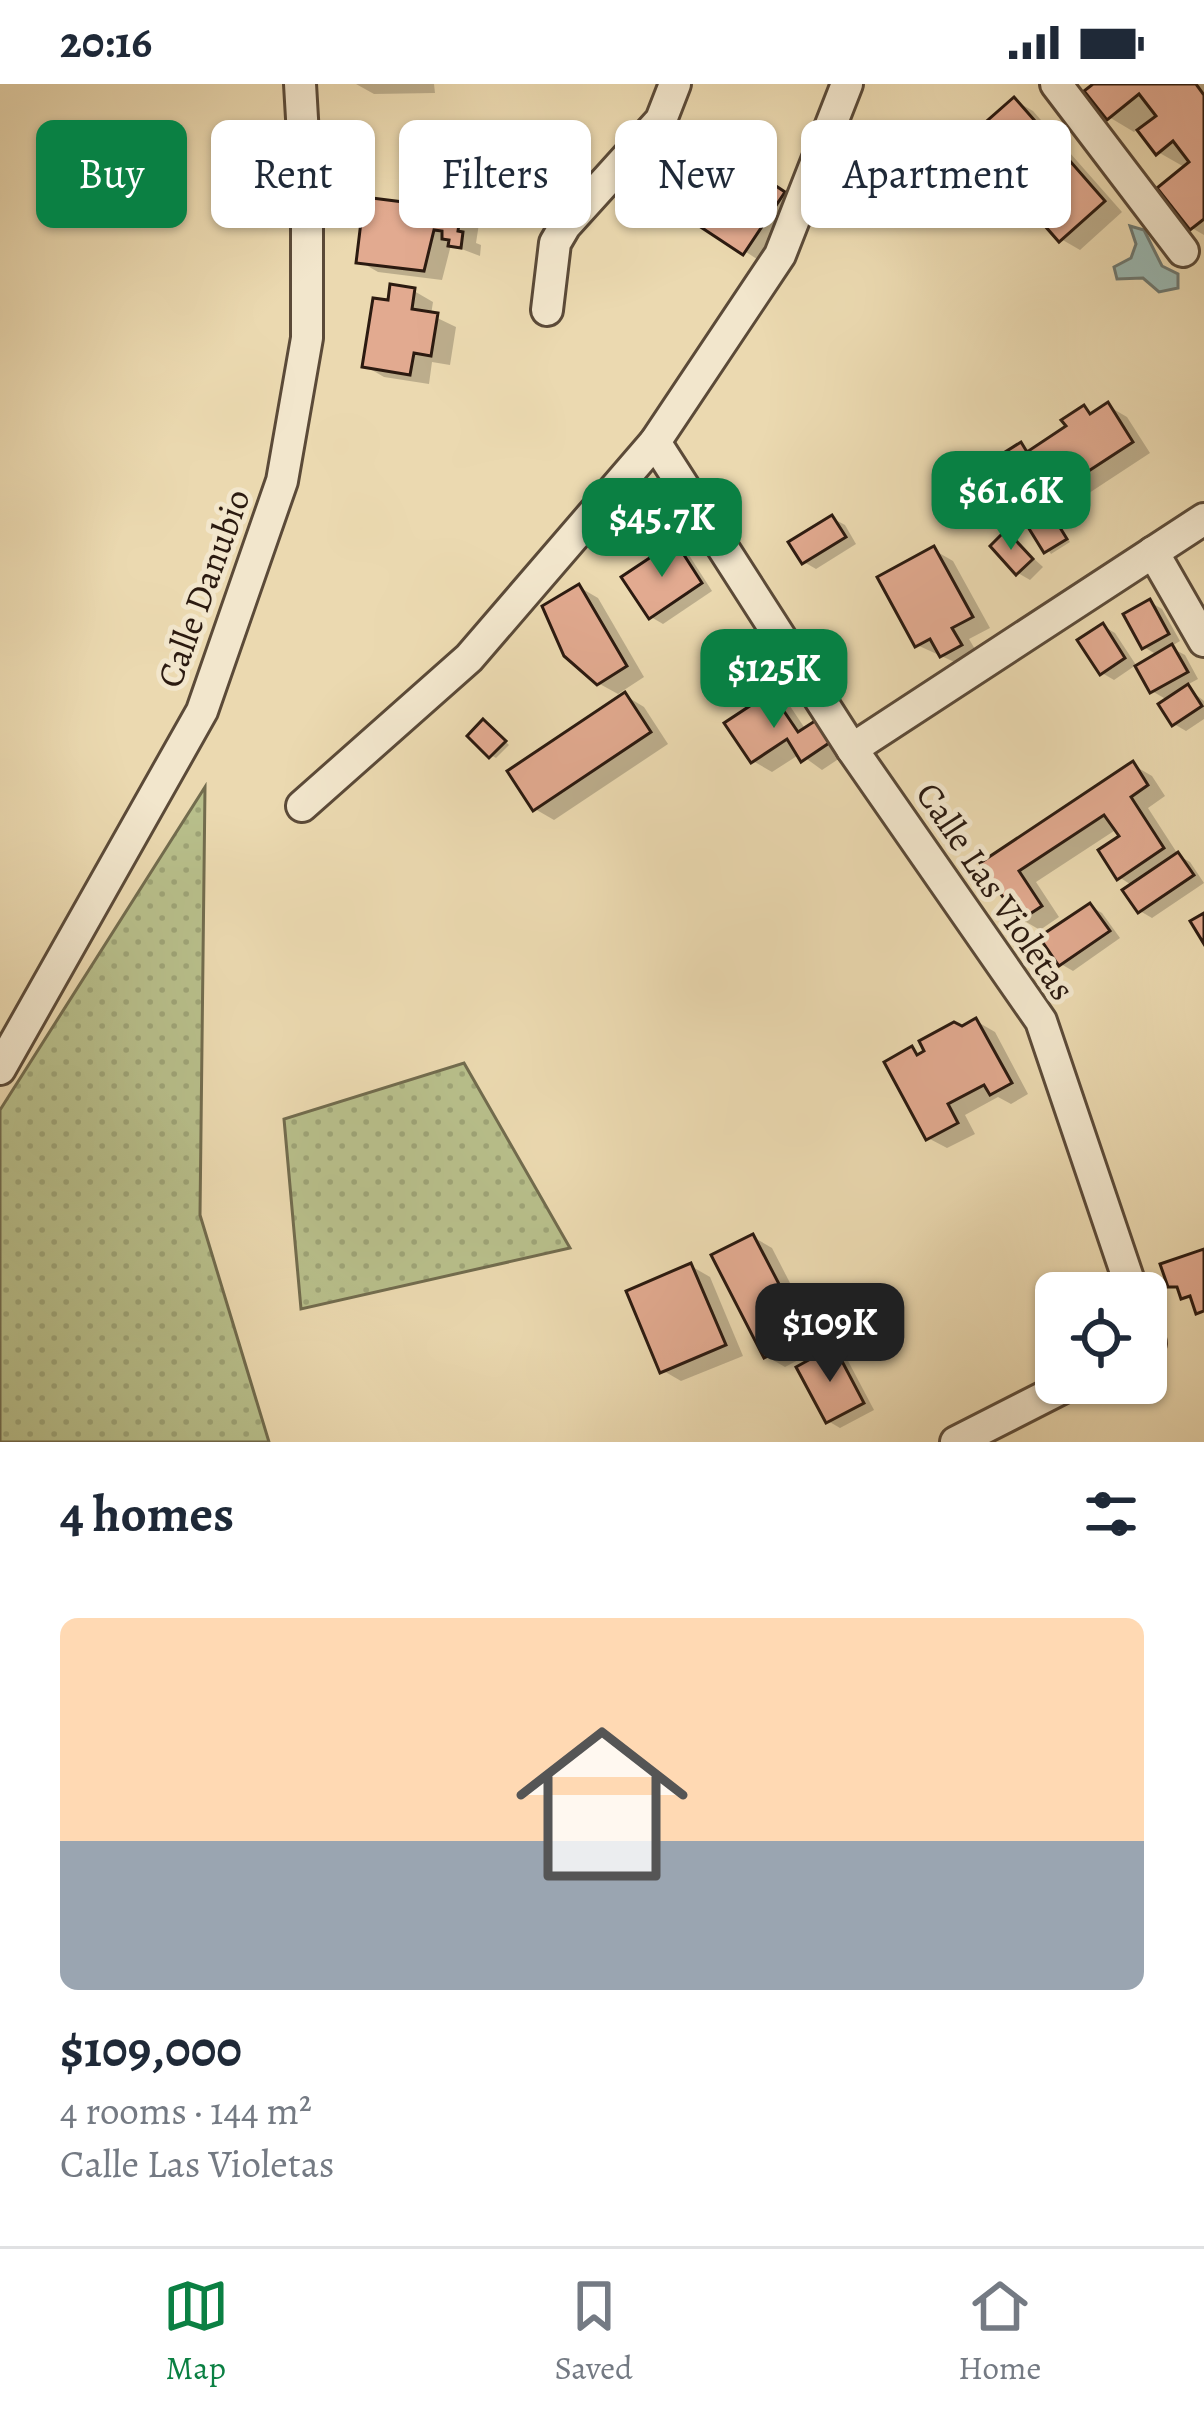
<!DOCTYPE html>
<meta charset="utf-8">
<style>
body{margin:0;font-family:Alegreya,serif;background:#f6f6f7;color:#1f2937;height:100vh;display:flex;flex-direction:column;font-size:45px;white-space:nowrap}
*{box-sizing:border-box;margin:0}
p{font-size:39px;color:#747a83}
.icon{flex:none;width:66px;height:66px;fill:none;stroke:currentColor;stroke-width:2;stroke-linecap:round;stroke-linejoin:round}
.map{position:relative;height:1358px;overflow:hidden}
.sheet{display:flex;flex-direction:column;background:#fff;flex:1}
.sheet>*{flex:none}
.banner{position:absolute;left:36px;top:36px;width:1134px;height:108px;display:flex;gap:24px}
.buttons{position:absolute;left:1035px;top:1188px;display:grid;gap:24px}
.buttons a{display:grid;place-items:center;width:132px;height:132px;border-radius:18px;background:#fff;box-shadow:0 3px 9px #0004;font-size:60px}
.price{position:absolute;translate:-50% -102px;padding:0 27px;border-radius:24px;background:#0b8043;color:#fff;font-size:39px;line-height:78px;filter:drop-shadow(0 3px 6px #0008)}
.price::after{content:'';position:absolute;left:50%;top:72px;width:36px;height:27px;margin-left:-18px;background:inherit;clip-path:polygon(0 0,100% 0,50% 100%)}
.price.on{background:#222;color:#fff}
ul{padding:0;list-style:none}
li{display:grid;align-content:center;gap:24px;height:636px;padding:0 60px}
li span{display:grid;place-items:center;height:372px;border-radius:18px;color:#555}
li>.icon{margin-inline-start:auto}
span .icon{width:216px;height:216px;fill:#fffc;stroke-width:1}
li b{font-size:51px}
h2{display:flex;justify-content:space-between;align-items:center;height:144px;padding:0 60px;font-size:51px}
.pill{padding:0 42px;border-radius:18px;background:#fff;box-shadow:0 3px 9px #0004;font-size:42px;line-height:108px}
.pill.on{background:#0b8043;color:#fff}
.status{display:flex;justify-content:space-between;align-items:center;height:84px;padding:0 60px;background:#fff;direction:ltr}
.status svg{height:33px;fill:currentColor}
.dock{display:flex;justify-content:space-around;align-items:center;height:168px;border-top:3px solid #e0e1e3;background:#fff;font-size:33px;color:#747a83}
.dock a{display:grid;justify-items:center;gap:6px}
.dock .on{color:#0b8043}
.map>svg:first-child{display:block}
</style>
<div class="status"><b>20:16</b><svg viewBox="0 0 49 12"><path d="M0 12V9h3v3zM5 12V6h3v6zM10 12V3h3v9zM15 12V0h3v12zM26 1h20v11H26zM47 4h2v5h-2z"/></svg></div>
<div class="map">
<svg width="1204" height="1358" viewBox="0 0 1204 1358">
<defs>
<pattern id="grass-dots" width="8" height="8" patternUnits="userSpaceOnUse" patternTransform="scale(3)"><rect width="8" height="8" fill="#b8bf8b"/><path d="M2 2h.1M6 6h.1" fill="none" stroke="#9ea477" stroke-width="1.8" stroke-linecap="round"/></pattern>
</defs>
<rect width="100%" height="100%" fill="#ebd9b0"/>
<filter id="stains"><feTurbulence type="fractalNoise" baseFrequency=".00167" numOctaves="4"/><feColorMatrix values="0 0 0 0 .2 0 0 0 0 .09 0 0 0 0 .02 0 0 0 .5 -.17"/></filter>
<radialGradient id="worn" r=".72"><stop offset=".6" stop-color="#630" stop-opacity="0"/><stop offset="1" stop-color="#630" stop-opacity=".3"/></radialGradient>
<g fill="url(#grass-dots)" stroke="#726c4e" stroke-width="3">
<path d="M205,703L200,1131L269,1358H0V1026Z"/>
<path d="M464,979L570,1164L301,1225L284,1035Z"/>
</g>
<path fill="#9ab9b3" stroke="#6e7972" stroke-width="3" d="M1130,142L1144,146L1162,182L1178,190V204L1159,208L1143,194L1117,195L1114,183L1131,174L1136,160Z"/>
<g fill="#0003">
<path d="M356,0H434L435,9L374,10Z"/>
<path d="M1098,0H1204V151L1192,144L1186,84L1158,68L1139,44L1134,48L1109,33Z"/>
<path d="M1014,16L1033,27L1122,128L1080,166L1061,155L1054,124Z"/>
<path d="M737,78L802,121L763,179L680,125Z"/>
<path d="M461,122L480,133L476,159L481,161L480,172L451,161L442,196L378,188L359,177Z"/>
<path d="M414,207L433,218L431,231L456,243L450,281L432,278L429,300L384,293L365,282Z"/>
<path d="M1108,322L1127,333L1150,369L1054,432L1070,458L1051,470L1031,441L1017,433L1014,383L1021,362L1032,368L1070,343L1084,324L1095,331Z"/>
<path d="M832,434L845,441L856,460L816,485L804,478Z"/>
<path d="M1007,450L1043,483L1030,496L1018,489Z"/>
<path d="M675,461L687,468L712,507L663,540L651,533Z"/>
<path d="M934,466L953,477L990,544L969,555L979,572L961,581L917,561Z"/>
<path d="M579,503L598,514L644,593L618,610L598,599Z"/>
<path d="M1150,518L1162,525L1180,557L1170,563L1185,571L1198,595L1185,602L1204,617V635L1186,647L1174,640L1169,617L1152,607L1159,572L1144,563Z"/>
<path d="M1103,542L1115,549L1136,581L1114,596L1102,589Z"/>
<path d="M771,611L790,622L806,646L818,638L849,668L822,686L800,670L772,688L753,677Z"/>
<path d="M626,612L644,623L668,660L554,736L535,725Z"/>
<path d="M489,641L509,661L496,674L491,671Z"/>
<path d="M1133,681L1152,692L1165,712L1148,724L1179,772L1190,778L1204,799L1152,834L1140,827L1133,802L1119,793L1123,753L1117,745L1036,798L1059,833L1040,846L1021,835L984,780Z"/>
<path d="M1090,822L1102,829L1120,854L1073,887L1061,880Z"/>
<path d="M976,937L995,948L1028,1010L1011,1020L998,1013L965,1031L975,1050L947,1064L928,1054L912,966L922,972Z"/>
<path d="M753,1153L772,1164L823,1263L785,1283L766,1272Z"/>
<path d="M691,1182L710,1193L743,1272L681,1297L662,1286Z"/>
<path d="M834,1266L846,1273L874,1326L840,1344L828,1337Z"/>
</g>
<g fill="#e2aa90" stroke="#2b1a10" stroke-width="3">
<path d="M1093,0H1196L1204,11V135L1190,146L1157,104L1189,78L1173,57L1156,71L1137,46L1156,32L1139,10L1107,36L1084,7Z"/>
<path d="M1014,13L1105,117L1059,158L1038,134L1049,124L979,44Z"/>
<path d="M717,63L785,108L743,171L675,126Z"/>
<path d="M364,113L451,124L452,118L462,119L458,147L463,148L461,164L448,162L449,156L442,155V147L434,146L424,187L356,179Z"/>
<path d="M390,200L415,204L412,225L438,229L431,272L414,269L410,291L362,283L373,214L388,216Z"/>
<path d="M1108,318L1133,358L1015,435L989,396L1010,382L1002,370L1021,358L1027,368L1066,342L1061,336L1084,321L1090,330Z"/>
<path d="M1051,429L1067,455L1044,469L1028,443Z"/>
<path d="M832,431L846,453L802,480L788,458Z"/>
<path d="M1006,446L1033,475L1016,491L990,462Z"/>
<path d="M675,457L702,499L649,535L621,493Z"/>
<path d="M934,462L973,533L952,544L962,561L940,573L930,555L915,563L877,493Z"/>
<path d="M579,500L627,582L597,601L564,572L542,522Z"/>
<path d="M1150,515L1169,550L1142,565L1123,530Z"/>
<path d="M1103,539L1125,574L1100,591L1077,556Z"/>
<path d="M1172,560L1188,588L1150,609L1135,582Z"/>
<path d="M1188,600L1202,622L1172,642L1158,620Z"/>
<path d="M625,608L651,648L533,727L507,687Z"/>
<path d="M771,608L798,648L818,635L832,657L801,678L787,655L751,679L724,639Z"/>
<path d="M483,635L506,657L489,674L467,652Z"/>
<path d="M1133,677L1148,701L1131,713L1164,764L1117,796L1098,766L1119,752L1104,731L1019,787L1042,822L1019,837L980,779Z"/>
<path d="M1178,768L1194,791L1138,829L1122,806Z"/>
<path d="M1090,819L1110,847L1059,882L1039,853Z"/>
<path d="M1204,829V860L1190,837Z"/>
<path d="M976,934L1012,999L990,1011L984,1001L948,1020L958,1039L926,1056L884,978L912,962L917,971L924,967L919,957L954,938L962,942Z"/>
<path d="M753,1150L806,1252L764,1274L711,1171Z"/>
<path d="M1204,1165V1227L1196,1230L1190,1212L1181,1215L1177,1203H1168L1160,1180Z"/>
<path d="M691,1179L726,1261L660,1289L626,1207Z"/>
<path d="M834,1262L864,1319L826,1339L796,1283Z"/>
</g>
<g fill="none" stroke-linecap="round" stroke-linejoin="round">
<g stroke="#5b4a38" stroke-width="36">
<g id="street">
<path d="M1056,0L1183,167"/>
<path d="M547,226L555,159L565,142L661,36L675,0"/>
<path d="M655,358L852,665L1041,937L1133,1209"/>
<path d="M1153,468L1204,557"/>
<path d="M852,665L1204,435"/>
<path d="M302,722L469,574L655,358L780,171L847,0"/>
<path d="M0,985L202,627L282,397L307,254V120L300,0"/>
<path d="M1146,1247L1150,1259L1146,1261"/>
<path d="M956,1358L1072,1299"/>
</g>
</g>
<use href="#street" stroke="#f2e6cc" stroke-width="30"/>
</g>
<g text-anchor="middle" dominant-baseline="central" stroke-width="10" stroke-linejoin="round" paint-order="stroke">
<g font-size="36" fill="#2b1a10" stroke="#f2e6cc">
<text transform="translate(203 504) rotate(-70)">Calle Danubio</text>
<text transform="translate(996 807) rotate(56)">Calle Las Violetas</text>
</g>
</g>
<rect width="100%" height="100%" filter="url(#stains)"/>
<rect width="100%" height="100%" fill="url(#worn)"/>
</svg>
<div class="buttons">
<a><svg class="icon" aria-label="locate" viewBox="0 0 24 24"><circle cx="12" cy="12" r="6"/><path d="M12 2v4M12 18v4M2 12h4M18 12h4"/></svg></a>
</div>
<b class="price" style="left:1011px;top:469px">$61.6K</b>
<b class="price" style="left:662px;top:496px">$45.7K</b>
<b class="price" style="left:774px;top:647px">$125K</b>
<b class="price on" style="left:830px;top:1301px">$109K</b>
<div class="banner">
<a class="pill on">Buy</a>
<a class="pill">Rent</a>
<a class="pill">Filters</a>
<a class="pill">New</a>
<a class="pill">Apartment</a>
</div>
</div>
<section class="sheet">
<h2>4 homes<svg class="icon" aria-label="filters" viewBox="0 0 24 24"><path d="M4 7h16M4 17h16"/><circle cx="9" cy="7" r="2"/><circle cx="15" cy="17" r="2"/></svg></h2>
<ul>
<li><span style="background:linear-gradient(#ffd9b3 60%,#9aa5b1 0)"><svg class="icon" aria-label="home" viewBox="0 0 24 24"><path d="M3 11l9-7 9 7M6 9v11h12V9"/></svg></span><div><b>$109,000</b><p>4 rooms · 144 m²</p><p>Calle Las Violetas</p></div></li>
</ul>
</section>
<nav class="dock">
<a class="on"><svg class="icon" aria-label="map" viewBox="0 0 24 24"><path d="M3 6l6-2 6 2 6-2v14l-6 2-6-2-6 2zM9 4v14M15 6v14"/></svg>Map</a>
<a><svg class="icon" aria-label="saved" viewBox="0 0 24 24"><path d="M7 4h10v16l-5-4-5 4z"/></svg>Saved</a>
<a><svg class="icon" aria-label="home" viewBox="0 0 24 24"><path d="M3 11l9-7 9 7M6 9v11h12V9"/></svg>Home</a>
</nav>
